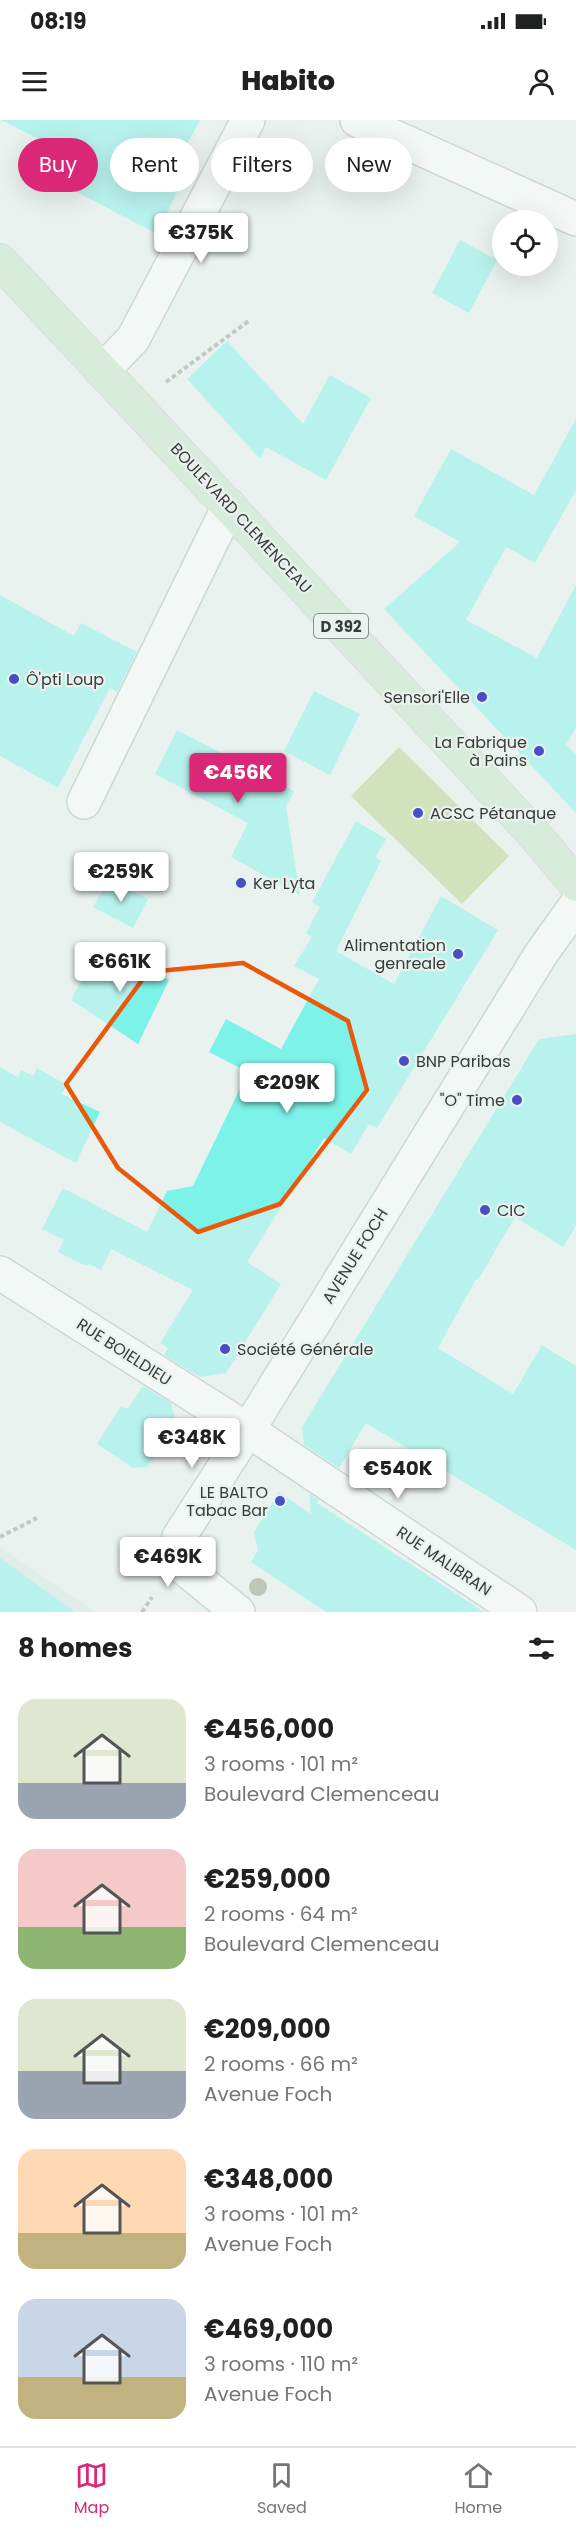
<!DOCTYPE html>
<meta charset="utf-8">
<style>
body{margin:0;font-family:Poppins,sans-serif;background:#f6f6f6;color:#202124;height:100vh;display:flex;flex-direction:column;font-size:22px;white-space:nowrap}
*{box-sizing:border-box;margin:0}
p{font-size:20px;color:#757577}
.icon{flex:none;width:33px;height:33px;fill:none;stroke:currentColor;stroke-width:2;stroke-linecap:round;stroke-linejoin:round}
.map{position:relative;height:1492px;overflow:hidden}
.sheet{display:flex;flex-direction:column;background:#fff;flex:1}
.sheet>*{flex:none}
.top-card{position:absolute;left:18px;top:18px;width:540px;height:54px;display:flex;gap:12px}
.controls{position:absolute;left:492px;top:90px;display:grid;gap:12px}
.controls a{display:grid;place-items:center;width:66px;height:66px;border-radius:50%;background:#fff;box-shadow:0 6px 24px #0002;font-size:30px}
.price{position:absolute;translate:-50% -51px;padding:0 14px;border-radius:6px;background:#fff;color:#222;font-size:20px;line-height:39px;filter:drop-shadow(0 2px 3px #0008)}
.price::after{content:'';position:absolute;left:50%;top:36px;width:18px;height:14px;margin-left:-9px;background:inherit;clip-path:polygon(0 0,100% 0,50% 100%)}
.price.active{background:#db2777;color:#fff}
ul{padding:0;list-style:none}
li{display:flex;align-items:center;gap:18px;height:150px;padding:0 18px}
li span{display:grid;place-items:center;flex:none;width:168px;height:120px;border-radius:18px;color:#555}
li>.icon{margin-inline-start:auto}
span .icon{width:72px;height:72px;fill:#fffc;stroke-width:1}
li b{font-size:26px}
h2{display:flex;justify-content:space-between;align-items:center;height:72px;padding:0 18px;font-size:26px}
.chip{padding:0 21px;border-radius:27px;background:#fff;box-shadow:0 6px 24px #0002;font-size:21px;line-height:54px}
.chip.active{background:#db2777;color:#fff}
.status{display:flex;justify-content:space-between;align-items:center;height:42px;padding:0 30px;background:#fff;direction:ltr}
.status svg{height:16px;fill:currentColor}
header{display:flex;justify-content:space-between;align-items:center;height:78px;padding:0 18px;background:#fff;font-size:27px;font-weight:800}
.menu{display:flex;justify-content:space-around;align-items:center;height:84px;border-top:2px solid #e0e0e0;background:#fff;font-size:16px;color:#757577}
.menu a{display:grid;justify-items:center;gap:3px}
.menu .active{color:#db2777}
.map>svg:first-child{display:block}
</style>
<div class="status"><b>08:19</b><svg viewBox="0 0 49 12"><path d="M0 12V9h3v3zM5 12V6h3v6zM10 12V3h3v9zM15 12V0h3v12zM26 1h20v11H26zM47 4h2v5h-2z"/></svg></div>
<header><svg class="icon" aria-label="menu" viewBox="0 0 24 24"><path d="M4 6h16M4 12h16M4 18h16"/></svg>Habito<svg class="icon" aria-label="person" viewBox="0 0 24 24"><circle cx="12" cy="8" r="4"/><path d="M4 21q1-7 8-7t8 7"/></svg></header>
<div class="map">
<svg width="576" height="1492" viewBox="0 0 576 1492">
<rect width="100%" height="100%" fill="#e9f2ee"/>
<path fill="#d6e6df" d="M0,1427L96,1492H0Z"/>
<path fill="#b6cf7f" d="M399,627L509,736L462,784L351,676Z"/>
<g fill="#7cf2e8">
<path d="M1,0H200L167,62L179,68L157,114L52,59L66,33Z"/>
<path d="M460,120L497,140L469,193L432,173Z"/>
<path d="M227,221L303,304L330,255L371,278L326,360L266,327L260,339L187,259Z"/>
<path d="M576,299V370L535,443L506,427L466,500L537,538L576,465V608L566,625L576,634V693L384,489L460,422L414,396L451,329L534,375Z"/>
<path d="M0,475L74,516L81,503L137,532L117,572L110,568L58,668L0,636Z"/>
<path d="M314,571L360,594L330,655L284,631Z"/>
<path d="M177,610L294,671L286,687L300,775L231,737L248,703L155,654Z"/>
<path d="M356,701L386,719L375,737L381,741L336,831L394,864L441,776L498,810L377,1008L369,1004L351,1034L324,1018L247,1142L281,1164L226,1253L200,1257L164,1235L168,1228L160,1223L193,1170L111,1129L101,1150L89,1144L86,1146L58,1132L64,1120L42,1109L63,1068L147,1112L167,1071L193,1066L248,952L209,932L226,899L281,929L319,859L294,846L312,817L306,813L320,787L312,782Z"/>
<path d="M109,759L148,779L133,808L93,787Z"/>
<path d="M101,825L169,860L138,924L71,880Z"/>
<path d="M576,914V1106L563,1127L515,1097L478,1160L476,1159L438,1228L513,1274L542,1225L576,1246V1430L366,1303L339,1348L304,1325L302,1307L539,919Z"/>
<path d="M0,947L18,957L21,950L33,956L37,948L67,965L62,974L100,992L76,1043L0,1002Z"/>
<path d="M143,1266L171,1283L177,1306L147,1347L133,1348L97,1324L121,1286L128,1289Z"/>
<path d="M279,1372L311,1394L309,1373L319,1380L317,1383L484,1492H326L251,1442L258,1430L254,1412Z"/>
<path d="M0,1438L75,1492H0Z"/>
</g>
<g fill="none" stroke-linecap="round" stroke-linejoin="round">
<g stroke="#afb7b3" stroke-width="36">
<g id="minor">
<path d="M357,0L576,99"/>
<path d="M103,250L133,219L248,0"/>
<path d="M84,682L229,386"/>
<path d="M0,1153L248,1310L520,1492"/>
<path d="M238,1492L185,1449L179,1417L248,1310L541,834L576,785"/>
</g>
</g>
<g stroke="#cbcccc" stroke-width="36">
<path id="major" d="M0,141L534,714L576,764"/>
</g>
<g stroke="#909693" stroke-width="4" stroke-dasharray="4.5 3" stroke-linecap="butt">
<path d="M166,262L250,200"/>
<path d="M0,1417L37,1398"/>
<path d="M142,1492L152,1477"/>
</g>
<use href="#minor" stroke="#fff" stroke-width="33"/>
<use href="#major" stroke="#c4e5c4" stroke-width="33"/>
</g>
<g fill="#87926f">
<circle cx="194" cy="1330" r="9"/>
<circle cx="258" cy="1467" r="9"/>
</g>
<path d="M0 0H576V1492H0ZM243,843L348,901L367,970L280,1084L198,1112L118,1048L66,964L148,852Z" fill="#e9f2ee" fill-opacity=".55" fill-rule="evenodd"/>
<path fill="none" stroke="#e8590c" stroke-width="4.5" stroke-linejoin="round" d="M243,843L348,901L367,970L280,1084L198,1112L118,1048L66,964L148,852Z"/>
<g fill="#484fc5" stroke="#e9f2ee" stroke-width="2">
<circle cx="14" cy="559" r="6"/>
<circle cx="482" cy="577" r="6"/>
<circle cx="539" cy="631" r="6"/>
<circle cx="418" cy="693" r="6"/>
<circle cx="241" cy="763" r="6"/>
<circle cx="458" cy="834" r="6"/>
<circle cx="404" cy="941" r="6"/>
<circle cx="517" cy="980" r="6"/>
<circle cx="485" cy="1090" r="6"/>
<circle cx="225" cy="1229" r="6"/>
<circle cx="280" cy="1381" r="6"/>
</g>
<g text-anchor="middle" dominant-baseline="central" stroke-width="4.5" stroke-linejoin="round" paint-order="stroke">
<rect fill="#e9f2ee" stroke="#6d726f" stroke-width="1.5" x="314" y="494" width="54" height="24" rx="4.5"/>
<g font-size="15" font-weight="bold" fill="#383b39">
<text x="341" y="506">D 392</text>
</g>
<g font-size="16" fill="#383b39" stroke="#e9f2ee">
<text transform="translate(241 398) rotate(47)">BOULEVARD CLEMENCEAU</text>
<text transform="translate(355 1136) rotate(-58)">AVENUE FOCH</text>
<text transform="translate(124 1232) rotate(33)">RUE BOIELDIEU</text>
<text transform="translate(444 1441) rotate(34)">RUE MALIBRAN</text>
</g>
<g font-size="16" fill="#383b39" stroke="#e9f2ee" text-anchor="start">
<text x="26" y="559">Ô'pti Loup</text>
<text x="470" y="577" text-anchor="end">Sensori'Elle</text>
<text x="527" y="622" text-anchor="end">La Fabrique<tspan x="527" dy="18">à Pains</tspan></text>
<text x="430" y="693">ACSC Pétanque</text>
<text x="253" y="763">Ker Lyta</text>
<text x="446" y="825" text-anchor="end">Alimentation<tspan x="446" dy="18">genreale</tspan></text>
<text x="416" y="941">BNP Paribas</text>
<text x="505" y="980" text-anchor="end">"O" Time</text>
<text x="497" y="1090">CIC</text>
<text x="237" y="1229">Société Générale</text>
<text x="268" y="1372" text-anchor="end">LE BALTO<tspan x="268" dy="18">Tabac Bar</tspan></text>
</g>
</g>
</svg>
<div class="controls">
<a><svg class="icon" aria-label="locate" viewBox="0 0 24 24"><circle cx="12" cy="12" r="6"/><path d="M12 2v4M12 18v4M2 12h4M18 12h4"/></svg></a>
</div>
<b class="price" style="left:201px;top:144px">€375K</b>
<b class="price active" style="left:238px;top:684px">€456K</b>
<b class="price" style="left:121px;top:783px">€259K</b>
<b class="price" style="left:120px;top:873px">€661K</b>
<b class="price" style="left:287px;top:994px">€209K</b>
<b class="price" style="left:192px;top:1349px">€348K</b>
<b class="price" style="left:398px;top:1380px">€540K</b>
<b class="price" style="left:168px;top:1468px">€469K</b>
<div class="top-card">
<a class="chip active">Buy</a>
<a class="chip">Rent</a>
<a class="chip">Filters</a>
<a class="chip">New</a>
</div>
</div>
<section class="sheet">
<h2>8 homes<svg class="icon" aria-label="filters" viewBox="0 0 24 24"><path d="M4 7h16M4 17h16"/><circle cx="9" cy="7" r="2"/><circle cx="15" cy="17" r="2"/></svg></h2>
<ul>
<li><span style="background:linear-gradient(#dfe7d0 70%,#9aa5b1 0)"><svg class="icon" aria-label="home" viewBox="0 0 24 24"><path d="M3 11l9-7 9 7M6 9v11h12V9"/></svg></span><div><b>€456,000</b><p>3 rooms · 101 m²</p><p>Boulevard Clemenceau</p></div></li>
<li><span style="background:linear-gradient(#f6c9c9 65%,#8fb573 0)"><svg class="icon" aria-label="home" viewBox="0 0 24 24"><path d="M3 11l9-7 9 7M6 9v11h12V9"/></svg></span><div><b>€259,000</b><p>2 rooms · 64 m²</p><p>Boulevard Clemenceau</p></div></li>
<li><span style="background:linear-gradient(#dfe7d0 60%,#9aa5b1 0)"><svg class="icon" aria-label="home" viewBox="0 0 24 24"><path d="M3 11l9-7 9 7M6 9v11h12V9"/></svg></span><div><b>€209,000</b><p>2 rooms · 66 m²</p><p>Avenue Foch</p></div></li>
<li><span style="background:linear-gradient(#ffd9b3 70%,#c2b280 0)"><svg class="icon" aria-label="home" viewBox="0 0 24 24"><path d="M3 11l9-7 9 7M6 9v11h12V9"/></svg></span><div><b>€348,000</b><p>3 rooms · 101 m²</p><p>Avenue Foch</p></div></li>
<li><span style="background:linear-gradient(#c9d6e8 65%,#c2b280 0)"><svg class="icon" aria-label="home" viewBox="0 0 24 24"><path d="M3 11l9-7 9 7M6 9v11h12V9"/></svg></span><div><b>€469,000</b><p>3 rooms · 110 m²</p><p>Avenue Foch</p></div></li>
</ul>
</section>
<nav class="menu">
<a class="active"><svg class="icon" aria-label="map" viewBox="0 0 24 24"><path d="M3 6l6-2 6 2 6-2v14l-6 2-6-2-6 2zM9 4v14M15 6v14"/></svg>Map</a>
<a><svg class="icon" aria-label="saved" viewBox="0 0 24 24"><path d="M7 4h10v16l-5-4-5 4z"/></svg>Saved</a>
<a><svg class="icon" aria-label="home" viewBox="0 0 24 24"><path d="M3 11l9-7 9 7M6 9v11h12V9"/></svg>Home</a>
</nav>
